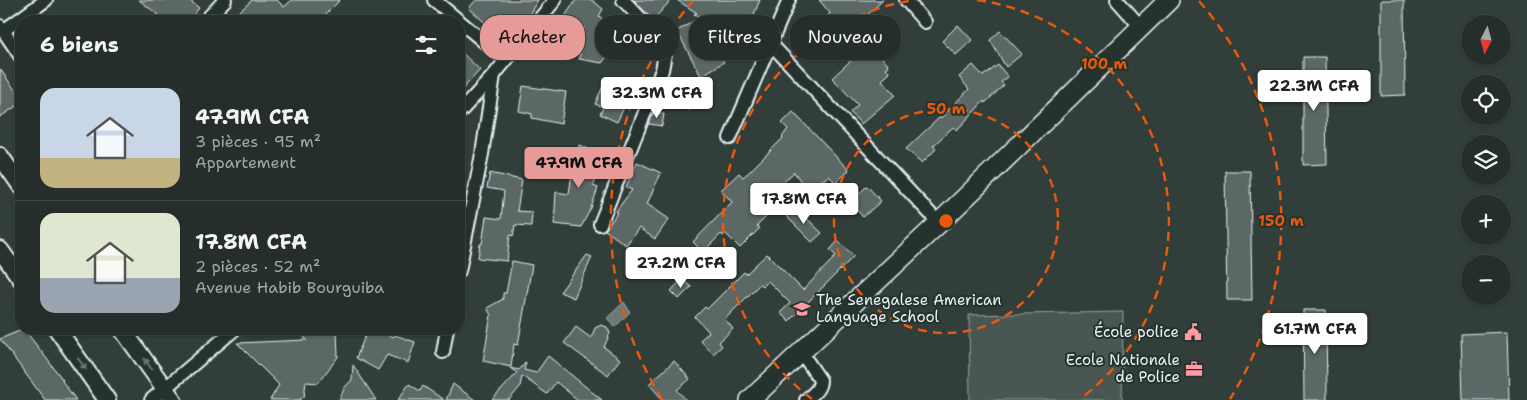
<!DOCTYPE html>
<html lang="fr">
<meta charset="utf-8">
<style>
body{margin:0;font-family:"Shantell Sans",sans-serif;background:#323a37;color:#f1f3f6;height:100vh;display:flex;flex-direction:column;font-size:19px;white-space:nowrap}
*{box-sizing:border-box;margin:0}
p{font-size:16px;color:#a4a8a9}
.icon{flex:none;width:28px;height:28px;fill:none;stroke:currentColor;stroke-width:2;stroke-linecap:round;stroke-linejoin:round}
.map{position:relative;flex:1;overflow:hidden}
.drawer{position:absolute;left:15px;top:15px;width:450px;height:320px;display:flex;flex-direction:column;background:#262e2b;border-radius:20px;box-shadow:0 1px 4px #0004,0 0 0 1px #424a47}
.drawer>*{flex:none}
.top-card{position:absolute;left:480px;top:15px;width:475px;height:45px;display:flex;gap:10px}
.needle{width:32px;rotate:186deg}
.tools{position:absolute;left:1461px;top:15px;display:grid;gap:10px}
.tools a{display:grid;place-items:center;width:50px;height:50px;border-radius:50%;background:#262e2b;box-shadow:0 1px 4px #0004,0 0 0 1px #424a47;font-size:25px}
.price{position:absolute;translate:-50% -42px;padding:0 11px;border-radius:5px;background:#fff;color:#222;font-size:16px;line-height:32px;filter:drop-shadow(0 1px 2px #0008)}
.price::after{content:'';position:absolute;left:50%;top:30px;width:15px;height:11px;margin-left:-8px;background:inherit;clip-path:polygon(0 0,100% 0,50% 100%)}
.price.current{background:#e69b98;color:#111}
ul{padding:0;list-style:none}
li{display:flex;align-items:center;gap:15px;height:125px;padding:0 25px}
li+li{border-top:1px solid #424a47}
li span{display:grid;place-items:center;flex:none;width:140px;height:100px;border-radius:15px;color:#555}
li>.icon{margin-inline-start:auto}
span .icon{width:60px;height:60px;fill:#fffc;stroke-width:1}
li b{font-size:21px}
h2{display:flex;justify-content:space-between;align-items:center;height:60px;padding:0 25px;font-size:21px}
.pill{padding:0 18px;border-radius:20px;background:#262e2b;box-shadow:0 1px 4px #0004,0 0 0 1px #424a47;font-size:18px;line-height:45px}
.pill.current{background:#e69b98;color:#111}
.map>svg:first-child{display:block}
</style>
<div class="map">
<svg width="1527" height="400" viewBox="0 0 1527 400">
<rect width="100%" height="100%" fill="#323e39"/>
<filter id="ink" filterUnits="userSpaceOnUse"><feTurbulence type="fractalNoise" baseFrequency=".02" numOctaves="2"/><feDisplacementMap in="SourceGraphic" scale="10" xChannelSelector="R" yChannelSelector="G"/><feConvolveMatrix kernelMatrix="1 2 1 2 8 2 1 2 1" color-interpolation-filters="sRGB"/></filter>
<g filter="url(#ink)">
<path fill="#495651" stroke="#98a4a4" d="M1123,312L1122,400H970L969,315Z"/>
<path fill="#6d7978" stroke="#9ea9ab" d="M624,302L630,312L615,327L607,318Z"/>
<g fill="#5c6865" stroke="#e8f1f8">
<path d="M139,0H189L199,8L189,21H166Z"/>
<path d="M252,0H277L284,7L292,0H340L326,14L334,21H229Z"/>
<path d="M476,0H538L525,21L514,13L496,33L469,8Z"/>
<path d="M576,0H592L603,9L599,16L623,37L602,63L579,59L584,27L561,52L555,42L567,26L561,22Z"/>
<path d="M634,0H671L653,20Z"/>
<path d="M677,0H760L745,36L734,32V33L694,14L697,13Z"/>
<path d="M819,0H883L841,40L837,35L819,54L805,42L830,13Z"/>
<path d="M1381,0H1404L1405,95L1381,96Z"/>
<path d="M699,18L724,62L701,76L677,31Z"/>
<path d="M958,25L972,40L956,55L942,41Z"/>
<path d="M1000,31L1022,54L1006,67L990,40Z"/>
<path d="M874,48L889,66L886,68L890,73L882,80L895,95L861,124L850,112L858,105L832,78L860,52L864,57Z"/>
<path d="M459,50L480,70L459,93Z"/>
<path d="M1303,57H1325L1327,164L1303,165Z"/>
<path d="M973,65L983,76L998,65L1008,77L1001,82L1004,85L985,103L984,101L957,130L953,127L933,146L936,149L922,163L906,149L940,117L941,118L969,89L959,77Z"/>
<path d="M0,69L20,97L18,99L21,103L0,117Z"/>
<path d="M693,76L704,81L697,101L694,100L689,110L672,102L677,85L688,88Z"/>
<path d="M607,77L628,87L624,97L628,99L617,122L600,114L603,107L595,104Z"/>
<path d="M523,86L566,92L561,124L532,118V114L519,111Z"/>
<path d="M793,112L849,170L836,183L829,176L807,190L794,172L781,184L779,182L763,198L774,209L757,226L760,228L740,248L725,233L723,236L721,234L703,252L693,242L732,202L721,190L739,173L743,177L748,173L783,138L782,137L788,129L782,123Z"/>
<path d="M653,113L664,114L662,126L649,124Z"/>
<path d="M580,145L606,157L593,186L598,188L591,208L581,227L554,224L556,192L569,194L574,159Z"/>
<path d="M637,162L661,173L647,204L669,219L655,239L639,228L626,245L605,230L618,212L616,211L632,190L626,187Z"/>
<path d="M1225,171H1250L1252,300H1227Z"/>
<path d="M490,173L522,180L517,211L532,212L531,226L515,225L513,236L510,235L507,261L478,258L480,244H482L486,217L501,219L504,191L487,188Z"/>
<path d="M867,186L881,201L863,217L850,202Z"/>
<path d="M795,207L822,233L812,242L786,216Z"/>
<path d="M838,241L854,256L789,321L780,313L790,303L768,281L762,286L760,284L725,319L733,329L719,342L722,346L713,354L700,340L709,332L695,317L705,307L707,309L744,272L746,274L767,254L803,290L836,256L830,250Z"/>
<path d="M587,255L592,257L574,298L560,292Z"/>
<path d="M512,261L532,265L518,345L514,344L511,367L483,361L491,315L487,308L503,299V293H506Z"/>
<path d="M682,279L691,287L679,299L671,291Z"/>
<path d="M1303,310H1326L1327,400H1304Z"/>
<path d="M601,325L607,327L610,333L604,347L620,359L608,375L564,343L576,327L591,338L595,328Z"/>
<path d="M24,329L63,380L62,381L76,400H45L0,339Z"/>
<path d="M296,329H337L338,357L318,383L306,382L304,397L301,398V400H270L279,385L237,343L307,340Z"/>
<path d="M368,329H373L394,337L395,335L415,342L408,363L387,355L378,370L356,358Z"/>
<path d="M1507,332L1509,400H1463L1461,334Z"/>
<path d="M548,356L602,400H578L556,382L547,394L522,376L520,387L509,400H492L517,373L510,368L519,370L526,362L524,370L536,373Z"/>
<path d="M674,361L690,379L677,390L686,400H663L649,384Z"/>
<path d="M353,365L376,400H339L345,387L352,380Z"/>
<path d="M409,384L420,391L423,386L444,400H398Z"/>
<path d="M453,384L475,400H446Z"/>
</g>
<g fill="none" stroke-linecap="round" stroke-linejoin="round">
<g stroke="#e8f1f8" stroke-width="16">
<g id="minor">
<path d="M434,0L506,60"/>
<path d="M906,0L925,22"/>
<path d="M1117,0L1141,27"/>
<path d="M205,21L225,0"/>
<path d="M0,26L21,57"/>
<path d="M3,31L46,0"/>
<path d="M771,44L939,223"/>
<path d="M459,113L494,75L555,0"/>
<path d="M730,138L789,0"/>
<path d="M600,224L662,70L665,54L662,41L623,0"/>
<path d="M459,271L482,154L494,75"/>
<path d="M443,352L447,329"/>
<path d="M801,352L820,380C820,390 812,394 806,400"/>
<path d="M151,400L235,329"/>
</g>
</g>
<g stroke="#e8f1f8" stroke-width="20">
<g id="tertiary">
<path d="M0,156L21,186"/>
<path d="M0,250L21,279"/>
<path d="M57,329L107,400"/>
<path d="M122,329L173,400"/>
</g>
</g>
<g stroke="#e8f1f8" stroke-width="22">
<path id="secondary" d="M750,400L939,223L1169,0"/>
</g>
<use href="#minor" stroke="#26332d" stroke-width="12"/>
<use href="#tertiary" stroke="#26332d" stroke-width="16"/>
<use href="#secondary" stroke="#26332d" stroke-width="19"/>
</g>
<defs><path id="oneway-solid" d="M-6-.8H1V-3.2L6.5 0L1 3.2V.8H-6Z" transform="scale(1.25)"/></defs>
<g fill="#6a7674">
<use href="#oneway-solid" transform="translate(82 364) rotate(54)"/>
<use href="#oneway-solid" transform="translate(148 364) rotate(-125)"/>
</g>
</g>
<g fill="none" stroke="#e8590c" stroke-width="2.5" stroke-dasharray="9 6">
<circle cx="946" cy="221" r="112"/>
<path d="M812 399A223 223 0 0 1 915 0M977 0A223 223 0 0 1 1080 399"/>
<path d="M662 399A335 335 0 0 1 693 1M1199 1A335 335 0 0 1 1230 399"/>
</g>
<defs>
<g id="university-bare" transform="scale(1.35)"><path d="M0-5L7-2L0 1L-7-2ZM-4 1L0 2.5L4 1V4Q0 6-4 4Z" fill="#ff9aa2" stroke="#26332d" stroke-width="2.5" paint-order="stroke"/></g>
<g id="civic-bare" transform="scale(1.35)"><path d="M-.6-6.5H3V-4.5H.6V-3L4-1V1h2V6H-6V1h2V-1L-.6-3ZM-1.2 2.5V6h2.4V2.5Z" fill="#ff9aa2" stroke="#26332d" stroke-width="2.5" paint-order="stroke"/></g>
<g id="office-bare" transform="scale(1.35)"><path d="M-6-3h4V-5.5h4V-3h4V5H-6ZM-1-4.5V-3h2v-1.5ZM-6 0V1H6V0Z" fill="#ff9aa2" stroke="#26332d" stroke-width="2.5" paint-order="stroke"/></g>
</defs>
<g fill-rule="evenodd">
<use href="#university-bare" x="802" y="309"/>
<use href="#civic-bare" x="1193" y="332"/>
<use href="#office-bare" x="1194" y="369"/>
</g>
<g text-anchor="middle" dominant-baseline="central" stroke-width="4" stroke-linejoin="round" paint-order="stroke">
<g font-size="15" fill="#e8f1f8" stroke="#26332d" text-anchor="end">
<text x="816" y="300" text-anchor="start">The Senegalese American<tspan x="816" dy="17">Language School</tspan></text>
<text x="1179" y="332">École police</text>
<text x="1180" y="360">Ecole Nationale<tspan x="1180" dy="17">de Police</tspan></text>
</g>
</g>
<circle cx="946" cy="221" r="8" fill="#e8590c" stroke="#26332d" stroke-width="2.5"/>
<g font-size="15" text-anchor="middle" font-weight="bold" fill="#e8590c" stroke="#26332d" stroke-width="4" stroke-linejoin="round" paint-order="stroke">
<text x="1104" y="69">100 m</text>
<text x="946" y="114">50 m</text>
<text x="1281" y="226">150 m</text>
</g>
</svg>
<div class="tools">
<a><svg class="needle" viewBox="-14 -14 28 28"><path d="M0-13l5 13h-10z" fill="#e53935"/><path d="M0 13l5-13h-10z" fill="#a4a8a9"/></svg></a>
<a><svg class="icon" aria-label="locate" viewBox="0 0 24 24"><circle cx="12" cy="12" r="6"/><path d="M12 2v4M12 18v4M2 12h4M18 12h4"/></svg></a>
<a><svg class="icon" aria-label="layers" viewBox="0 0 24 24"><path d="M12 4l9 5-9 5-9-5zM3 14l9 5 9-5"/></svg></a>
<a>+</a>
<a>−</a>
</div>
<b class="price" style="left:1314px;top:112px">22.3M CFA</b>
<b class="price" style="left:657px;top:119px">32.3M CFA</b>
<b class="price current" style="left:579px;top:189px">47.9M CFA</b>
<b class="price" style="left:804px;top:225px">17.8M CFA</b>
<b class="price" style="left:681px;top:289px">27.2M CFA</b>
<b class="price" style="left:1315px;top:355px">61.7M CFA</b>
<div class="top-card">
<a class="pill current">Acheter</a>
<a class="pill">Louer</a>
<a class="pill">Filtres</a>
<a class="pill">Nouveau</a>
</div>
<section class="drawer">
<h2>6 biens<svg class="icon" aria-label="filters" viewBox="0 0 24 24"><path d="M4 7h16M4 17h16"/><circle cx="9" cy="7" r="2"/><circle cx="15" cy="17" r="2"/></svg></h2>
<ul>
<li><span style="background:linear-gradient(#c9d6e8 70%,#c2b280 0)"><svg class="icon" aria-label="home" viewBox="0 0 24 24"><path d="M3 11l9-7 9 7M6 9v11h12V9"/></svg></span><div><b>47.9M CFA</b><p>3 pièces · 95 m²</p><p>Appartement</p></div></li>
<li><span style="background:linear-gradient(#dfe7d0 65%,#9aa5b1 0)"><svg class="icon" aria-label="home" viewBox="0 0 24 24"><path d="M3 11l9-7 9 7M6 9v11h12V9"/></svg></span><div><b>17.8M CFA</b><p>2 pièces · 52 m²</p><p>Avenue Habib Bourguiba</p></div></li>
</ul>
</section>
</div>
